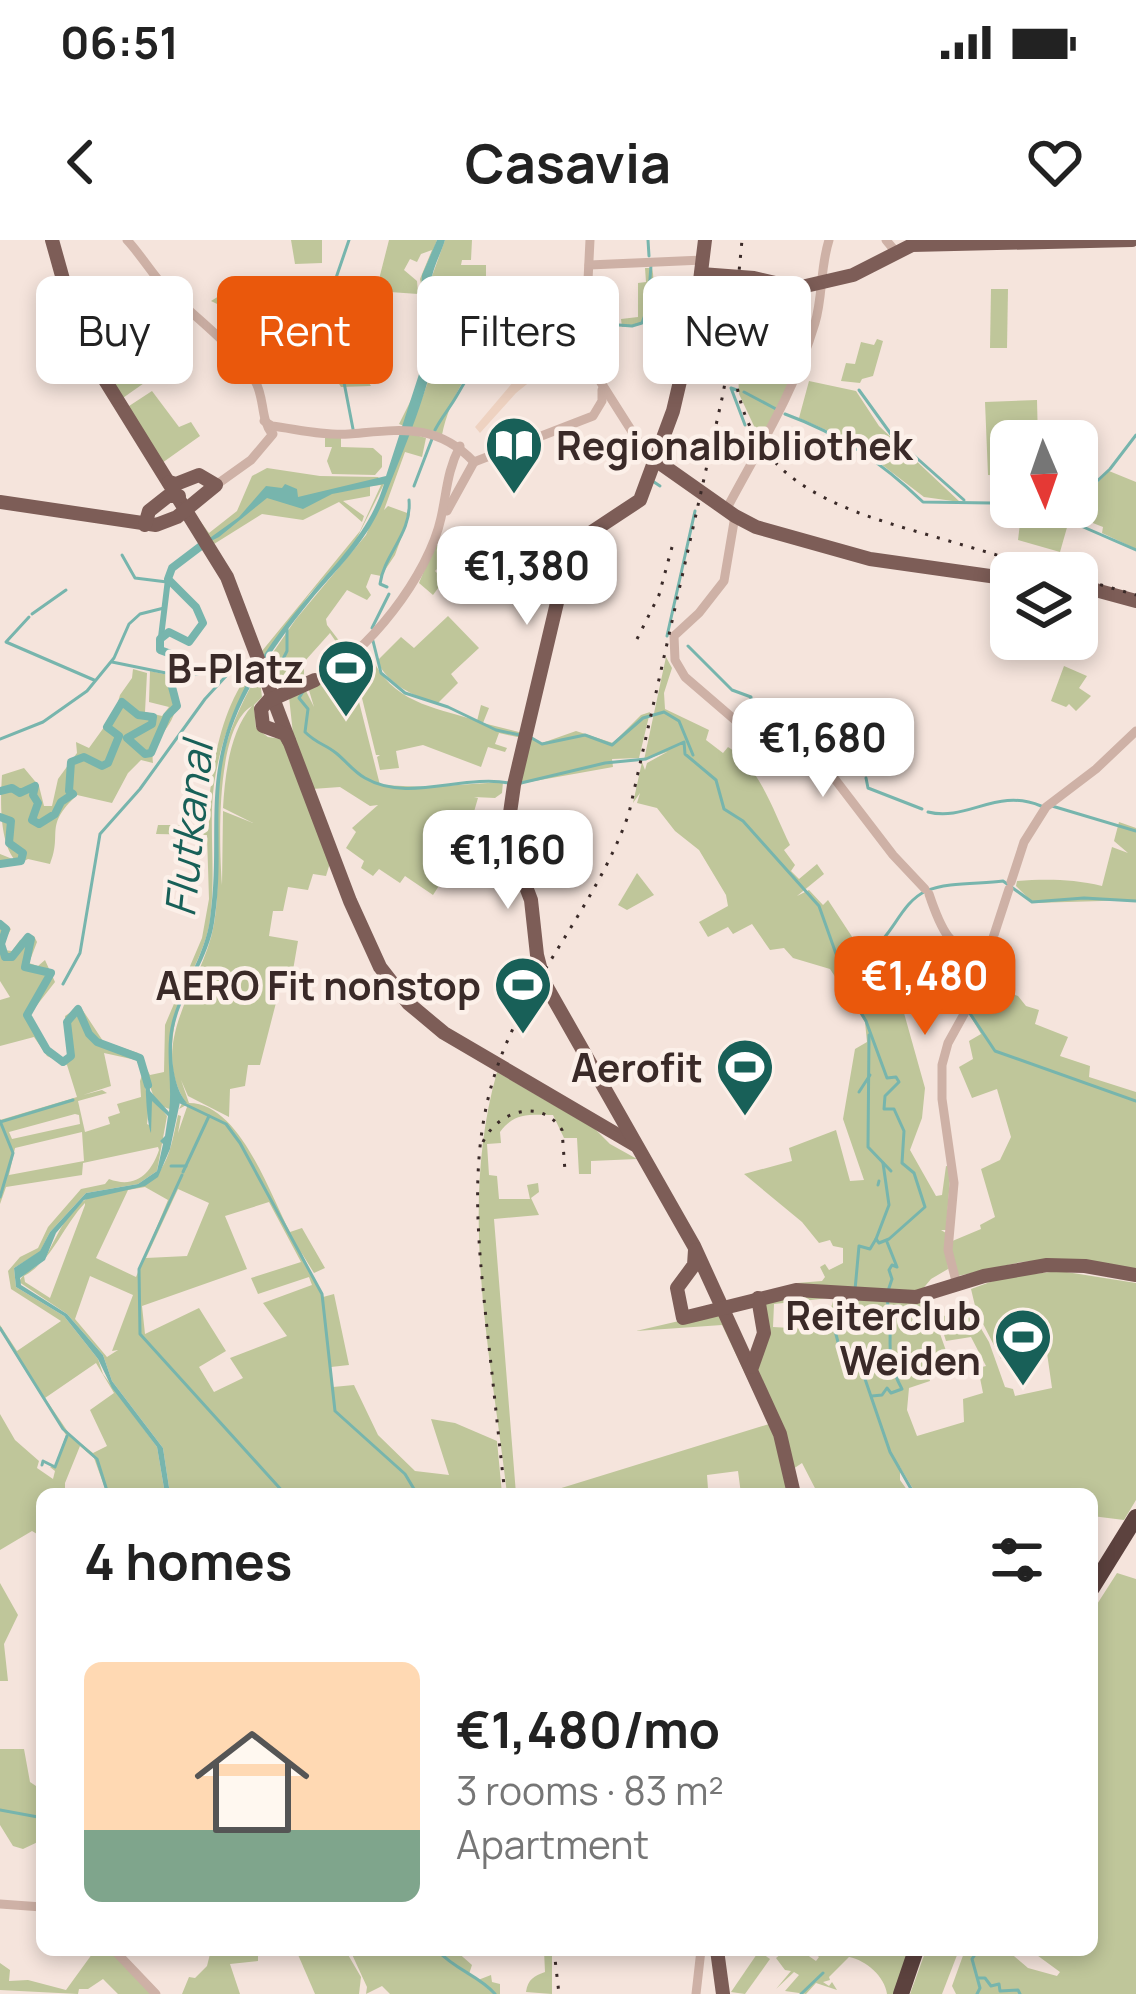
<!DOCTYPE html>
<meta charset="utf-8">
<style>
body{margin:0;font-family:Manrope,sans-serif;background:#f2f2f2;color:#222;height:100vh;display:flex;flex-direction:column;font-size:45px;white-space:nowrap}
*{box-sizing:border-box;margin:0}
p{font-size:39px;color:#767676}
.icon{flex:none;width:66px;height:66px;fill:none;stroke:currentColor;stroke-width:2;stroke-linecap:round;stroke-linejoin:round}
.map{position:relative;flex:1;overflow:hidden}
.side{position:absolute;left:36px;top:1248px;width:1062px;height:468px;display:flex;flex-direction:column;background:#fff;border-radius:18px;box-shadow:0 6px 18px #0003}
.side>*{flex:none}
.hud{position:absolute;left:36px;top:36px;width:1065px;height:108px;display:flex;gap:24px}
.needle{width:78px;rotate:178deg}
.tools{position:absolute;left:990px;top:180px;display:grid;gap:24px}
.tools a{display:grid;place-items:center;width:108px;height:108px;border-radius:18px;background:#fff;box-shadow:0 6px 18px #0003;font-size:60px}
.price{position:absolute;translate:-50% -102px;padding:0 27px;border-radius:24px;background:#fff;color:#222;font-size:39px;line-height:78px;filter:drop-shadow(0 3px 6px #0008)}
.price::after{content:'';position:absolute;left:50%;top:72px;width:36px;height:27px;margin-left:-18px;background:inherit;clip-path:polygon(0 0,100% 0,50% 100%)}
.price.active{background:#ea580c;color:#fff}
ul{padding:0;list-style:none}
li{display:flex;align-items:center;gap:36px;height:300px;padding:0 48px}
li+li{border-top:3px solid #e0e0e0}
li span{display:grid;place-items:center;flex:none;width:336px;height:240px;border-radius:18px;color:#555}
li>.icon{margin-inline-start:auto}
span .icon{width:144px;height:144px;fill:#fffc;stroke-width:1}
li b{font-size:51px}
h2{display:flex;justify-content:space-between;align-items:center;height:144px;padding:0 48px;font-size:51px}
.pill{padding:0 42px;border-radius:18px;background:#fff;box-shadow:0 6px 18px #0003;font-size:42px;line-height:108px}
.pill.active{background:#ea580c;color:#fff}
.status{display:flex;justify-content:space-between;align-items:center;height:84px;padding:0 60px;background:#fff;direction:ltr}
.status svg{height:33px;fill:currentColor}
header{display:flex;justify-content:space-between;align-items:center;height:156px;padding:0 48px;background:#fff;font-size:54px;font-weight:700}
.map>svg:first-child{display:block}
</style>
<div class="status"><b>06:51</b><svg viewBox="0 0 49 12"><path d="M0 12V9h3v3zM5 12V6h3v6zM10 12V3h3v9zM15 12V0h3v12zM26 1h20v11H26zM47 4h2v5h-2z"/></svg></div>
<header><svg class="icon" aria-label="back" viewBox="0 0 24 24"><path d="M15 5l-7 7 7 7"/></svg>Casavia<svg class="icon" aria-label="heart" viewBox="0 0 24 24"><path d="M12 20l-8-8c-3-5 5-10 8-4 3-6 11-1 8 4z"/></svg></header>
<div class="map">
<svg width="1136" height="1754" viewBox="0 0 1136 1754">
<rect width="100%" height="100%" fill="#f5e4dc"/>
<g fill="#bfc69a" fill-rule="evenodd">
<path d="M291,0H322V23L295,24Z"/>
<path d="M389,0H437C431,19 418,35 422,56C424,69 434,79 433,93C430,124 415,157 404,186L399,184L418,146L431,92L420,39L432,10L421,14L417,22L410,19L404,30L417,41L418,54L376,51Z"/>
<path d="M445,0H472L471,20H462L461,25H486V37L480,42L483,85L521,74L581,72L584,83L569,82V88C508,64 453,138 442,195L411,187C423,155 441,116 439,80C438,67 430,57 431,42L435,54L436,41L431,39Z"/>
<path d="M645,28H652C656,43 651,72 642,84L622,87L621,79L638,77V43L646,42Z"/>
<path d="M991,49H1008L1007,108H990Z"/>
<path d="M219,56L246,69L261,70L265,90L272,96H295L340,129L368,141L371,146L341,147C326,120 301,102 270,103L250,80L211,61Z"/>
<path d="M177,61L196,76L168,102L160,117L164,129L120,160L98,124L126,129L148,80Z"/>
<path d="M877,99L883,101L873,136L862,139L860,143L841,141L846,123L855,124L861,102L874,105Z"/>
<path d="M737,107L795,135L761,201L739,154Z"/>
<path d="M809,141L856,151L879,186L960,262L924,257L851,201L799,178Z"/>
<path d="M152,151L179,187L191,182L200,196L162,223L126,168Z"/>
<path d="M1037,160L1038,201H1011V236L988,235L985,162Z"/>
<path d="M409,193L426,198L422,217L405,212L384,270L388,266L410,274L395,315L381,336L371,334L366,347L371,355L367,360L347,350L326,379L327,385L350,415L347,418L330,393L304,422V439H276L265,424L296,379L366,295Z"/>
<path d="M325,197H341V207L373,208L382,216V227L375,235L332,234L327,221L332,207H325Z"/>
<path d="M267,228L320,236L378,237L384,244L354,304L309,355L263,419L192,270L209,293L237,271L252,236ZM381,245L360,291L262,411L236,344L214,304L262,274L303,280L339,262L362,282L364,276L343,261L370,256V246Z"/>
<path d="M1109,231L1136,242V309L1102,293L1103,287L1080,278L1074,267Z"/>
<path d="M1027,267H1056L1051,280L1068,284L1060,312L1018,300L1021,275L1039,278L1024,273Z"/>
<path d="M435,304L452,310L445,318L450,323L447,333L439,327L435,331L444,340L433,355L419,343Z"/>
<path d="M448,376L479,408L451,434L458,443L438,463C414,457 388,444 377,421L401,397L414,408Z"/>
<path d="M666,417L672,428L664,453L665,469L709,490L706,500L723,513L728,507C760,527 774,573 790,605L784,610L795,625L791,631L799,639L817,624L824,634L797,656L809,650L823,665L828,660L862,712L848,715L837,710L836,714L843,718L869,714L882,720L870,728L888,761L904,773L925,848L922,878L910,910L936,956L942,955L946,926L951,927L946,990H941L946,993L948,1029L931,1039L921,1051L799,1046L797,1043L822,1041L825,1037L820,1027L825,1024L829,1030L843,1023V1008L833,1006L830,1000L819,1003L802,982L744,934L792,921L789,908L836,890L850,941L864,940L843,879L855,809L867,802L865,782L830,729L793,718L784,708L770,710L752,684L733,694L728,687L708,697L699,682L728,666L726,655L699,610L675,591L657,568L637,563L640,553L633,563L642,522L645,530L647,523L667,512L644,520Z"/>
<path d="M183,418L172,437C191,483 148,494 153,523L141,520L128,533L112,563L77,555C43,587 63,592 50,624L28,619L16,625L0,626V614L15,620C0,602 0,564 2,535L24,528L39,546L44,566H52L58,539L77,513L76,502L89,508L115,472L120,455L132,438L133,429L147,433L145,472L162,476L169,467L149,462L150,431L168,435L177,419Z"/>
<path d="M256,424L257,428C231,470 214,518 212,568C211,606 215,643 210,680C206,709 190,732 181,759C167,802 174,827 170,869C155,866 149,849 149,835L146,836C144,853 150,866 147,884L151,886L150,854L167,876L157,931L138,944L86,953L50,992L40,1012L14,1028L16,1047L64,1076L98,1119L103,1134L157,1207L165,1254L158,1251L107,1254L94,1218L80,1206L65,1243V1249L73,1254H42V1297L32,1291L0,1310V1174L15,1200L39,1221L37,1228L53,1239L55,1231L50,1227L55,1226L66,1195L0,1090V1085L17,1111L61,1081L11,1049L8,1031L20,1017L38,1008L48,987L81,949L105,944L109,939C135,949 151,934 159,910L158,907L83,923L82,935L6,947L0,964V880L77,857L67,825L47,816L34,797L0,806V760L10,757L0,741V680L11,689L3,704L4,710L12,711L20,700L34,696L37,702L29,723L38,726L45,720L55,742L30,774L49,808L64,820L69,815L65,776L80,766L103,801L138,813L150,835L164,832L165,785L202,698L209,659L207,595L156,594L158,585H207C211,530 219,467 256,424ZM104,813L136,820L143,832L140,841L141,857L117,864L120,873L108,877L110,884L85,892L78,861L107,853L102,850L83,855L111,846ZM75,874L79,875L80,884L12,899L9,892ZM82,892L84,921L9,935L15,908ZM96,1123L114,1153L90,1170L107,1206L93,1213L70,1195L45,1158Z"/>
<path d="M375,424C397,465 443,469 477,481L481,465L489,468L483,483L523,493L522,498L499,493L495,504L507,508L505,512L488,507L481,527L423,505L396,511L399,528L380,530L377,517L380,515H376L359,446H355L380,545L426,547L503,542L502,553L495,558L474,557L478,558L471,582L466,581L440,638L442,641L433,655L405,636L400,643L379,629L373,636L361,628L364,621L346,608L356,592L352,588L378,565L370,566L340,547L312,549L294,503L289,457L304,447L314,467L308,447L349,438L354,447Z"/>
<path d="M1064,426L1087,436L1079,448L1091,456L1076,471L1069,464L1066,467L1051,461Z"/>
<path d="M259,432L262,457L254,465L256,488L268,497L282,499L330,623L326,636L313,634L308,650L288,647L283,671H273L269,696L298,701L292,736L280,733L273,753L278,755L260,825H248L245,846L230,849L229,877L188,856L181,840L189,863C239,863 269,952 290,992L302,988L325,1028L314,1033L301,1012L323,1057L334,1054L349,1125L331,1127L333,1147L354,1145L378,1195L415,1231L449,1235L431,1179L455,1183L497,1201L502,1254H170L163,1208L112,1141L103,1115L67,1074L19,1042C25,1029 38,1029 45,1018C57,997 66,971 88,958C98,952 113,951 124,950C167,944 170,911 178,875L181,876L178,893L188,864L179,869L184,860C148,798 204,743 214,684C221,643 215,604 216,563C218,515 235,473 259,432ZM252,466C230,491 225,534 223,568L253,583L223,571L222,645C219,606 215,487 252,466ZM145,947L168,960L136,1037L96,1018L128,950ZM178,949L209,963L187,1016L146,1018ZM269,962L301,1022L251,1038L258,1054L309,1037L312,1045L263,1063L287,1096L230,1118L243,1138L214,1152L199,1127L226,1111L199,1068L145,1094L142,1066L247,1029L225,976ZM85,963V965L50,1058L25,1042L24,1036C53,1020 62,987 85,963ZM90,1036L133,1055L112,1111L118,1110L107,1117L75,1079Z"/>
<path d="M650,472L639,518L612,519L613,527L518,544L529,496L542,503L576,491L613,503L641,475Z"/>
<path d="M1119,582L1136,588V660L1033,663L1016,646L1017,641C1046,639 1072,639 1102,646L1112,607L1128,613L1114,601Z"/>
<path d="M637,633L654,655L627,670L618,665Z"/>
<path d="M981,743L1018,756L1026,766L1039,770L1035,784L1068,797L1060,816L1090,826L1089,837L1136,852V1031L1054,1020L1021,1022L958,1036L950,1002L981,989L980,985L995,977L981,929L1000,920L1011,897L997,849L972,858L959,827L973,819L969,801L981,794L969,774Z"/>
<path d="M497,832L595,889L610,904L637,919L591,921V934H579L577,898H564L553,875C529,875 515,872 500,892L501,903L487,904L489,935L497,936L499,959H530L527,945L538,943L539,952L531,958L539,975L494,979L516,1254H507C491,1115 458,969 497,832Z"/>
<path d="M1060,1031L1136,1043V1260L1124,1280L1092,1276V1254H916L900,1227V1240L910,1254H818L802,1223L793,1229L753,1124L762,1061L796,1053L829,1058L774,1064L773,1087L825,1090L833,1061L855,1074L834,1058L933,1059V1074L950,1122L927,1129L930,1141L909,1148L907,1170L917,1196L964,1182L963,1159L983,1153L978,1128L986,1126L971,1097L946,1101L938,1076L973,1075L989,1102L1005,1147L1013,1149L1015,1156L1052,1148L1047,1113L1031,1117L1026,1107L1001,1119L976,1070L971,1049L1004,1037Z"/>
<path d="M722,1071L774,1182L790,1254H741L738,1231L707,1235L708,1249L666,1254H542L769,1184L722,1085L636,1091Z"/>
<path d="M1117,1333L1136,1339V1754H956L952,1746L965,1710H1007L1028,1728L1057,1736L1060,1732L1030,1710H1092V1372Z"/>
<path d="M0,1343L18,1375L4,1404L8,1441H0Z"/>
<path d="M0,1509H24L30,1542L42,1550V1600L23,1609L13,1606L0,1585Z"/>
<path d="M95,1710H111L152,1754H118L103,1739L88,1749H79L78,1754L0,1750V1723L10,1730L9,1741L28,1740L66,1750Z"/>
<path d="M211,1710H258V1721L230,1724L240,1754H182L189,1737L195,1738L207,1726Z"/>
<path d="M296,1710L347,1713L361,1737L359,1754H315Z"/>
<path d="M350,1710H455L472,1725L469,1734L478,1740L491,1735L492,1742L500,1744V1754H390L382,1746L366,1754L367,1747Z"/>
<path d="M544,1710H552V1754L526,1752C528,1739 534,1736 545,1732Z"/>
<path d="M811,1710H913L897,1754H887C885,1737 866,1720 849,1717L829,1737L830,1740L823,1742L829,1746L832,1742L837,1750L816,1743L806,1754L785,1751L799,1735L794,1732L776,1749L791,1731L785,1730L776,1718L785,1711L800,1716L806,1714L816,1721L819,1717Z"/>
<path d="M926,1710H959L942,1754H910Z"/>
<path d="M759,1711L770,1719L745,1754L731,1752Z"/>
</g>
<path fill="#eed2c1" d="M568,117L542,128V132L516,153L480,193L475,187L519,135L544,121Z"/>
<g fill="#77b5ad">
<path d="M437,0H445C440,17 429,33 431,52C432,69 441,78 438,96C429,152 405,206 384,259C368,301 337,328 310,361C287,389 265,420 248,451C201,537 228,596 214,683C208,722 179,754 173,793C170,814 173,848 187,863L180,862L170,909L158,937L145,946L84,960L56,993L45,1020L20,1038L21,1045L67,1074L103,1115L112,1141L163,1208L170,1254H165L157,1207L112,1148L98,1119L64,1076L16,1047L14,1028L40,1011L50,992L86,953L138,944L157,931L163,904L160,901L165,896L168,876L152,861L151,893C147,883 145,848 146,837L149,836L150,851L169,872C173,842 164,811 172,781C182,746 205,716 210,679C222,594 200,540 241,455C258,420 283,386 308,357C338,320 370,291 384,244L332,254L303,269L267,258L219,297L193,310L239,277L266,246L282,248L285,244L297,249L298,257L386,236L432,94L421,53L422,35Z"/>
<path d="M363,57L371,59L369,92L354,96L351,134L341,130L323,68L330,58Z"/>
</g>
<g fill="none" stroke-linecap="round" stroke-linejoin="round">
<g stroke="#77b5ad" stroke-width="3">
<path d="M648,0L649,16"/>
<path d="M325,70L349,0"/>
<path d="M592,83L632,86L642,83L648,67L651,25"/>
<path d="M701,83L730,102"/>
<path d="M737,106L793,134"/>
<path d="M342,132L353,189"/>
<path d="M737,150L731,148L745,185"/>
<path d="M859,150L893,197L964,260"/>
<path d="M744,152L776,169"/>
<path d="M785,174C840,194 881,222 923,262L991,263L1025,277L1081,286L1136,310"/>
<path d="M435,190C441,178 449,169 456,157C490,97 509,77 583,83"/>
<path d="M654,242L660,246"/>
<path d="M414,246L432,199"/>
<path d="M1077,260L1110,229L1136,195"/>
<path d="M1059,278L1070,267"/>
<path d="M122,315L135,338L167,342"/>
<path d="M387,347L380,344C384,314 412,294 409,260"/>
<path d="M32,374L66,350"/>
<path d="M29,377L6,402L94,440"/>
<path d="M372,388L389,354"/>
<path d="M287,389V411L282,421L289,423L291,433L300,441"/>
<path d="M667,396L695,271"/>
<path d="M373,401L381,433L405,453L448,467L496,490L520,495"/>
<path d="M688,406L732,450L751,457V470L765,483L799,496L812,511L831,519"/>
<path d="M112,422L171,434"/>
<path d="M172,434L186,436L252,423"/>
<path d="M304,450L299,458L308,469L305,492C317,504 325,504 336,513C346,521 354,532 365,538C408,563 463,534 509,543"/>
<path d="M530,497L542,504L585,495L612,505L643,478L664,472L679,481L693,515"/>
<path d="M0,499L43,482L87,451L114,418L129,384L140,374L164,368"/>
<path d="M846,524L864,532"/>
<path d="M866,538L868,548L922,569"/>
<path d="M521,543L605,523L646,519L684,502L685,514L716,540L724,569L743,581L819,666L851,756L866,781L887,838L896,837L899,842L885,856L884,869H894L904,891L902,923L914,933L925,967L889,999L879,1003L876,999L870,1009L859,1006L855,1050"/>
<path d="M1052,566L1136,591"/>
<path d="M928,572C967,582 997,547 1041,566"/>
<path d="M869,713L883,719"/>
<path d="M840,715C888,726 892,666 926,651C947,642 980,644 1003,641L1032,662L1084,658L1136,661"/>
<path d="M886,720L914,727L962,766"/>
<path d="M63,744L80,713L100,594L140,549L205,459L237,424"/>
<path d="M969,772L995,811L1136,861"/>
<path d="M869,795L868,907L891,931"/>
<path d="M859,852L870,835"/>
<path d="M178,861L226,884L240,903L322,1054L335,1171L405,1234L417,1254"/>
<path d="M0,881L13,913L0,957"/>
<path d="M0,882L73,860"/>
<path d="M171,926H186"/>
<path d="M183,932L209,876"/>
<path d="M182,935L139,1029L140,1094L285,1254"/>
<path d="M878,945L879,941"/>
<path d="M876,999L889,965L883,923"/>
<path d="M887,1002L897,1027L892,1025L889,1030L892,1039L888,1051"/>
<path d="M855,1060L842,1081L833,1083L839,1106L851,1117L856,1116V1125L864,1136L890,1212L914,1254"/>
<path d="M0,1088L63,1189L97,1219L108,1254"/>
<path d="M872,1156L882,1155L887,1148L891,1153L902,1149C881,1111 896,1096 887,1060"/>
<path d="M42,1225L43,1221L55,1227L67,1196"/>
<path d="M0,1570L38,1577"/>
<path d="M41,1577L42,1578"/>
<path d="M437,1710C455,1730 480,1736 495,1754"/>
<path d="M978,1738H985L991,1746L999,1744L1000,1751L1018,1750L1020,1754"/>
<path d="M801,1754L823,1733"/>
<path d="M977,1754L980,1748L972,1719L978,1710"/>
</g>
<path stroke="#77b5ad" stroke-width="6" d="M161,397L168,339"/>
<g stroke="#77b5ad" stroke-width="8">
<path d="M0,551L12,548L20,553L35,546L33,555L38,563L32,580L39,584L55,574L61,562L73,554L69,551L71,522L84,517L102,526L108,523L119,496L107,487L122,462L138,475L153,477L152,484L127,498L145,514L151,513L167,476L177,466L170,439L182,418L160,410V399L169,392L189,402L203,383L196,367L168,339L172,328L201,306"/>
<path d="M0,577L11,581L9,603L23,613L21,621L0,624"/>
<path d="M0,684L6,689L1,704L5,717H12L28,697L31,699L25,727L51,733L27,775L47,810L63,822L71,816L67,782L78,769L89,794L97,802L140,818L148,845"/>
</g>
<g stroke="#ceb1a6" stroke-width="9">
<path d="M127,0C142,16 153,36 169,52C199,81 233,104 255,141C265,158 260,178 272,194"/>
<path d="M590,0L586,80L600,141L645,212L654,219"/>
<path d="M886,0L896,12"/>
<path d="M589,25L703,20"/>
<path d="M264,181L272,186C296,189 324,196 349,194C399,190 436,182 474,222"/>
<path d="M474,222L593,176L602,161V150"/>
<path d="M216,245L251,220L273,194"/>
<path d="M726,270C760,206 794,153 815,83C823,56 820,28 829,0"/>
<path d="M447,271L474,222"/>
<path d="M735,276L724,341L699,373L674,396L675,420L685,437L763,504L834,538L893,615L925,649"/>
<path d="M315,440C367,416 429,334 441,278C447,251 447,231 460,206"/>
<path d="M1011,642L1024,602L1046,567L1096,529L1136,491"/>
<path d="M929,654C941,690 949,708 985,722"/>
<path d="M957,1045L948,1010L954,943L942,859V825L948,803L974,756L1009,649"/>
<path d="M0,1664L42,1667"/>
<path d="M114,1710L156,1754"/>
<path d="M696,1754L701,1710"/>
</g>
<g stroke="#7d5d57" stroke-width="14">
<path d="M52,0L71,68L100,132L227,337L350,661L380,727L408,763L444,793L635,905"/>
<path d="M705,0L696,73L673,171L640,260L578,301L568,316L514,545L508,587L512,610L531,660L537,715L544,742L694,1006L780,1194L794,1254"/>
<path d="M701,34L754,38L797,48L853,35L912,5L1132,0"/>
<path d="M654,219L735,276L756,287L870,319L1011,339"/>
<path d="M0,262L156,285L177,277L216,245L199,235L176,244L169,242"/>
<path d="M145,285L149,271L168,256H179"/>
<path d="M1077,345L1136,361"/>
<path d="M289,501L285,494L263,486L261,469L268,461L315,440"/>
<path d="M695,1010L694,1025L677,1048L683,1078L796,1050L916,1057L984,1036L1047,1025L1085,1026L1136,1035"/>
<path d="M752,1127L764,1093L758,1058"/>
<path d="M717,1710L723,1754"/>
</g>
<g stroke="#5c423e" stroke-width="16">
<path d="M1092,1348L1136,1277"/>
<path d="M901,1754L916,1710"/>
</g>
<g stroke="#3a2a28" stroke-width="3" stroke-dasharray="3 9" stroke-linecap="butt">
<path d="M734,125C744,239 832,267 925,294C970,307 1014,320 1058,333"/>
<path d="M1077,338L1136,355"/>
<path d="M637,399L659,355L672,307"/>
<path d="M483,902C497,871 541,857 562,890L565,931"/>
<path d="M505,1254C499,1202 494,1150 488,1098C478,999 465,904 504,809C538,726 599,659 629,573L723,154L733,96L742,0"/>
<path d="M554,1710L559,1754"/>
</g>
</g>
<defs>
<g id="library-pin" transform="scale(3)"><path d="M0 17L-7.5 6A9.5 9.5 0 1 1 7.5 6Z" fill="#186058" stroke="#fcf0e9"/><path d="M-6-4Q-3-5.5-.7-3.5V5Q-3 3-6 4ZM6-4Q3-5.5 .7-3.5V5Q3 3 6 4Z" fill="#fff"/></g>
<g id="stadium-pin" transform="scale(3)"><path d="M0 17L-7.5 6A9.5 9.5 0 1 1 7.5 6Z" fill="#186058" stroke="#fcf0e9"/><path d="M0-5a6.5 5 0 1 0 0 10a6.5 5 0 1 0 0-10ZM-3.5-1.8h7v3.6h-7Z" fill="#fff"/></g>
</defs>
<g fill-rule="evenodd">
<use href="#library-pin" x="514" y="205"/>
<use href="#stadium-pin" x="346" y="428"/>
<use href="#stadium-pin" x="523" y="745"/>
<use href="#stadium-pin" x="745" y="827"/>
<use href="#stadium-pin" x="1023" y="1097"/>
</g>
<g text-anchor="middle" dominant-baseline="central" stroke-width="9" stroke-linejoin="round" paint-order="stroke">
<g font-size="39" font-weight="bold" fill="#3a2a28" stroke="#fcf0e9" text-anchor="end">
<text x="556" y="205" text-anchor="start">Regionalbibliothek</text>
<text x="304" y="428">B-Platz</text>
<text x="481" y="745">AERO Fit nonstop</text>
<text x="703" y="827">Aerofit</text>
<text x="981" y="1075">Reiterclub<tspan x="981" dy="45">Weiden</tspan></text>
</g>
<g font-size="42" font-style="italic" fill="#186058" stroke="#fcf0e9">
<text transform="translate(188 589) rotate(-84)">Flutkanal</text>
</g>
</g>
</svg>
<div class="tools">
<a><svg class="needle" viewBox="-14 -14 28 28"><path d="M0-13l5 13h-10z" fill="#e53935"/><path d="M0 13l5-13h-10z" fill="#767676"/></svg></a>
<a><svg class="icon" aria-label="layers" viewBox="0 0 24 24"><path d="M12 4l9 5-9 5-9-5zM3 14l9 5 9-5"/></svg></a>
</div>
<b class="price" style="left:527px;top:388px">€1,380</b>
<b class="price" style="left:823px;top:560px">€1,680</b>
<b class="price" style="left:508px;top:672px">€1,160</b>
<b class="price active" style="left:925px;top:798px">€1,480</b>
<div class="hud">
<a class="pill">Buy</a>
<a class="pill active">Rent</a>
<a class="pill">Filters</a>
<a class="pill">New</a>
</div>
<section class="side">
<h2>4 homes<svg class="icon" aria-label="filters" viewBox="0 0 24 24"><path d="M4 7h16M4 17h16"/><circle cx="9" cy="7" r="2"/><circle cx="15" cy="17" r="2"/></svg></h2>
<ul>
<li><span style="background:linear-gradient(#ffd9b3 70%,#7fa58c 0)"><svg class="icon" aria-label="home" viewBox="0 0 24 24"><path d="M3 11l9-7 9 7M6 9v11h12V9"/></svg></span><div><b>€1,480/mo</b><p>3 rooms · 83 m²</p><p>Apartment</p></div></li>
</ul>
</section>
</div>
